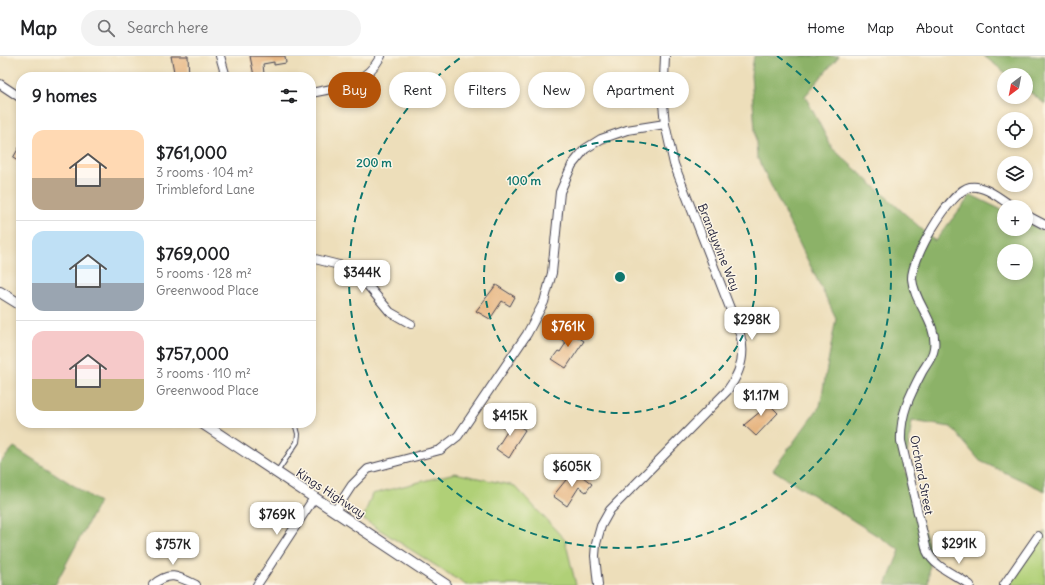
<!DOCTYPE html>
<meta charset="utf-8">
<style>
body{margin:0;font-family:Delius,sans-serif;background:#f2f2f2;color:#202124;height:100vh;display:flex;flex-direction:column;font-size:15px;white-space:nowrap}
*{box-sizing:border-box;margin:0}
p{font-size:13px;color:#757577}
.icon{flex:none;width:22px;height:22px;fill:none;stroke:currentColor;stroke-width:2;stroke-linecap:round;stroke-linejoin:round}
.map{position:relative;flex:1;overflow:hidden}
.side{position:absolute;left:16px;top:16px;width:300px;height:356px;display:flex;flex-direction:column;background:#fff;border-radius:16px;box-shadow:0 2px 6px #0003}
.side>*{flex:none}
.top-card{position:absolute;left:328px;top:16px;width:380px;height:36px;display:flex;gap:8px}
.needle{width:26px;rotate:212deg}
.fabs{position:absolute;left:997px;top:12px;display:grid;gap:8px}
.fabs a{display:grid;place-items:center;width:36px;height:36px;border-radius:50%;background:#fff;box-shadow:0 2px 6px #0003;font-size:20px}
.price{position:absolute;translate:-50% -34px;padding:0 9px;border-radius:8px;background:#fff;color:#222;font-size:13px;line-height:26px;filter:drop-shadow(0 1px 2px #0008)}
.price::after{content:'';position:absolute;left:50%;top:24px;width:12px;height:9px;margin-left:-6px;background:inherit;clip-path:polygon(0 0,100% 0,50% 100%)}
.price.current{background:#b45309;color:#fff}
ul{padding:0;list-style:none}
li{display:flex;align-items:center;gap:12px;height:100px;padding:0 16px}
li+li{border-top:1px solid #e0e0e0}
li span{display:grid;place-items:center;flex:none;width:112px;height:80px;border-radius:12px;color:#555}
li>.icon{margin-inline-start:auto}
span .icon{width:48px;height:48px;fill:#fffc;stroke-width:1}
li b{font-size:17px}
h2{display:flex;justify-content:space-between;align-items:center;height:48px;padding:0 16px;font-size:17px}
.chip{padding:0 14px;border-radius:18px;background:#fff;box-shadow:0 2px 6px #0003;font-size:14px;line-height:36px}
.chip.current{background:#b45309;color:#fff}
header{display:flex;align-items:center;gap:24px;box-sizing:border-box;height:56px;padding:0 20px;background:#fff;border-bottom:1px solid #e0e0e0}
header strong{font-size:19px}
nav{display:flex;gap:22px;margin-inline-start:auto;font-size:14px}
.search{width:280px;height:36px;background:#f2f2f2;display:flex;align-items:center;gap:10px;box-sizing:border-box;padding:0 14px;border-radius:22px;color:#757577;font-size:15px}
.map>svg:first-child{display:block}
</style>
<header>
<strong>Map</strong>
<div class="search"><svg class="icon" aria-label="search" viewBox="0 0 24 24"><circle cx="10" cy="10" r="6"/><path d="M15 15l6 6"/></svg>Search here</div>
<nav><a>Home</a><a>Map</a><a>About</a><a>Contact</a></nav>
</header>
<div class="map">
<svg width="1045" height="529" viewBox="0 0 1045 529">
<rect width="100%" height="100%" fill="#fcf5e5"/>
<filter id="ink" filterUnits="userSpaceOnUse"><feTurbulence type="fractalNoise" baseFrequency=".025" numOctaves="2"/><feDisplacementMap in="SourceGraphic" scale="8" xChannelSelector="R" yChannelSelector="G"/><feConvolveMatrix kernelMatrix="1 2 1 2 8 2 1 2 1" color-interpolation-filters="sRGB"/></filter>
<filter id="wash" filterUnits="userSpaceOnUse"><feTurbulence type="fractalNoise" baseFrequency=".012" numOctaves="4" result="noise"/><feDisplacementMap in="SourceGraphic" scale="16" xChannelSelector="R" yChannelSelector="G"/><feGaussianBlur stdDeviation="0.9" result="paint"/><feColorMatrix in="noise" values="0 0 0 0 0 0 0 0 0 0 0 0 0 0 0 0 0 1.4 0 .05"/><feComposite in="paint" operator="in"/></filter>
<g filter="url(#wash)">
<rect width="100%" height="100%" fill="#eddeba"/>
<g fill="#b0d077" stroke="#697959">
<path d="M455,417L515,430L565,484L576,529H466L363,463L372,438Z"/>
<path d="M1045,475V529H1008Z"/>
</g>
<g fill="#8cb268" stroke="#576a52" fill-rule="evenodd">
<path d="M754,0H839L805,40L832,92L935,185L971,139L1004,155V173H1026V166L1045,176V435L980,405L951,371L912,365L905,413L931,497L928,529H886L900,494L773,414L820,350L836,262L757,101L751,19ZM1004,195H1026V217H1004Z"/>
<path d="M984,0H1045V48L1026,33V19H1008Z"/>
<path d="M14,391L99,446L55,529H0V407Z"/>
</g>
<g id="blocks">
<g fill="#e7b682">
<path d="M171,0H188L189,21H175Z"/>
<path d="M250,0H285L286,7L274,9V6L263,8L264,18L254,20Z"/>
<path d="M21,88V107L13,102Z"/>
<path d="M496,229L515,241L510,250L502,245L490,263L476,255Z"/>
<path d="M564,272L584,285L566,312L552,303L558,295L560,296L566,287L558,281Z"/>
<path d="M762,341L778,357L756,380L744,369L761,355L755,348Z"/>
<path d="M506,361L525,374L514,391L515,392L509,402L496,393L508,374L500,369Z"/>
<path d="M574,414L592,428L586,436L579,431L567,450L553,440Z"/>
</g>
</g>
</g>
<g filter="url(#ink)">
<use href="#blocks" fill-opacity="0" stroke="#403e4e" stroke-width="1"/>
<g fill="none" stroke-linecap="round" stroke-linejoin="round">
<g stroke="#403e4e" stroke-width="6">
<path id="service" d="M277,416L297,386L298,378L295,367"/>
</g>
<g stroke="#403e4e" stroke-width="10">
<g id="minor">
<path d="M220,0L226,21"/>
<path d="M0,28L21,42"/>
<path d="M311,37C339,32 366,28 381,0"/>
<path d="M1026,159L1045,169"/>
<path d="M311,202L339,209L350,215L364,225L390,256L411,268"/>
<path d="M335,455L352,429L368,413L440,394L458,380L527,278L544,246L552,217L560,136L572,109L585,93L601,83L627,74L665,68"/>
<path d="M153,529C169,515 178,520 196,529"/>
<path d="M257,529L314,442"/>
<path d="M598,529L595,500L596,488L601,470L610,454L727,335C740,318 746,299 740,278L674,108L665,68L663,48L665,0"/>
<path d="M970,529C955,518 935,512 927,495L901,385C900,358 910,339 922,316C926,309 933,301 934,292C938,267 914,247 912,223C911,203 950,135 970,131C984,128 1002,144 1013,151"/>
<path d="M1004,529L1038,480"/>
</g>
</g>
<g stroke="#403e4e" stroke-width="12">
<g id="tertiary">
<path d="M0,236L21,249"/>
<path d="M202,367L446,529"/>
</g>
</g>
<use href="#service" stroke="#fff" stroke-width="4"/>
<use href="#minor" stroke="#fff" stroke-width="8"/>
<use href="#tertiary" stroke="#fff" stroke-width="10"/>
</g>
</g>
<g fill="none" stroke="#0f766e" stroke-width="2" stroke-dasharray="7 5">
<circle cx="620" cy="221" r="136"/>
<path d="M777 0A271 271 0 1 1 463 0"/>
</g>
<g text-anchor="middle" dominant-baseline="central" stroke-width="3" stroke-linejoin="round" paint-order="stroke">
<g font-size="12" fill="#22223b" stroke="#fcf5e5">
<text transform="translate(719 191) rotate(68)">Brandywine Way</text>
<text transform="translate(922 419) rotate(79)">Orchard Street</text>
<text transform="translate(331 437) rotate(33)">Kings Highway</text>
</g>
</g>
<circle cx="620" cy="221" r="6" fill="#0f766e" stroke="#fcf5e5" stroke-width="2"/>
<g font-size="12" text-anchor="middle" font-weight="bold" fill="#0f766e" stroke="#fcf5e5" stroke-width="3" stroke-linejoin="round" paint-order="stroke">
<text x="374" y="111">200 m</text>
<text x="524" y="129">100 m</text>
</g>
</svg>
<div class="fabs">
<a><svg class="needle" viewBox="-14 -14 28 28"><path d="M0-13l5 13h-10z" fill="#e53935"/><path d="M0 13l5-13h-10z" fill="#757577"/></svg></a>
<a><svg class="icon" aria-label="locate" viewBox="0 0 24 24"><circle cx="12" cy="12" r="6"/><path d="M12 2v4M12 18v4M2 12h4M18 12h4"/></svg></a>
<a><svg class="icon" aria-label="layers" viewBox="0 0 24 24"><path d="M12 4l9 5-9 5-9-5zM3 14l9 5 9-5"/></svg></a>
<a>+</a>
<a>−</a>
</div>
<b class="price" style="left:362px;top:238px">$344K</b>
<b class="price" style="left:752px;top:285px">$298K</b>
<b class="price current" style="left:568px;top:292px">$761K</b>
<b class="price" style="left:761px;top:361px">$1.17M</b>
<b class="price" style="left:510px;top:381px">$415K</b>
<b class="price" style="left:572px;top:432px">$605K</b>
<b class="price" style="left:277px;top:480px">$769K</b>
<b class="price" style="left:959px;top:509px">$291K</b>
<b class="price" style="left:173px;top:510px">$757K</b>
<div class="top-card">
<a class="chip current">Buy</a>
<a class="chip">Rent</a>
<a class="chip">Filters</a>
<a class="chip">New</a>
<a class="chip">Apartment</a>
</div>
<section class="side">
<h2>9 homes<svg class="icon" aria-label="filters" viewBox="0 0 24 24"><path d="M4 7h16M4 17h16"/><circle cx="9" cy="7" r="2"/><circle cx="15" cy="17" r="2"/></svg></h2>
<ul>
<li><span style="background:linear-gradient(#ffd9b3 60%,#b9a48a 0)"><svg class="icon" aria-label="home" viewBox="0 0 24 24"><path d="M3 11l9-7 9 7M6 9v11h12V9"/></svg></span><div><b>$761,000</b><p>3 rooms · 104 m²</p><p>Trimbleford Lane</p></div></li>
<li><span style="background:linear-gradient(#bfe0f5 65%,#9aa5b1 0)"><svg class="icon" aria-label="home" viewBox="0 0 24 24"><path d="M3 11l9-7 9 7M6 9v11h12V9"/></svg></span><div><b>$769,000</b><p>5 rooms · 128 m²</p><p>Greenwood Place</p></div></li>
<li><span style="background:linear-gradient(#f6c9c9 60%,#c2b280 0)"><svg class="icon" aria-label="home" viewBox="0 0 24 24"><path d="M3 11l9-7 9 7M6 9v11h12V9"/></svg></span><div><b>$757,000</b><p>3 rooms · 110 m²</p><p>Greenwood Place</p></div></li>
</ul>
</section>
</div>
